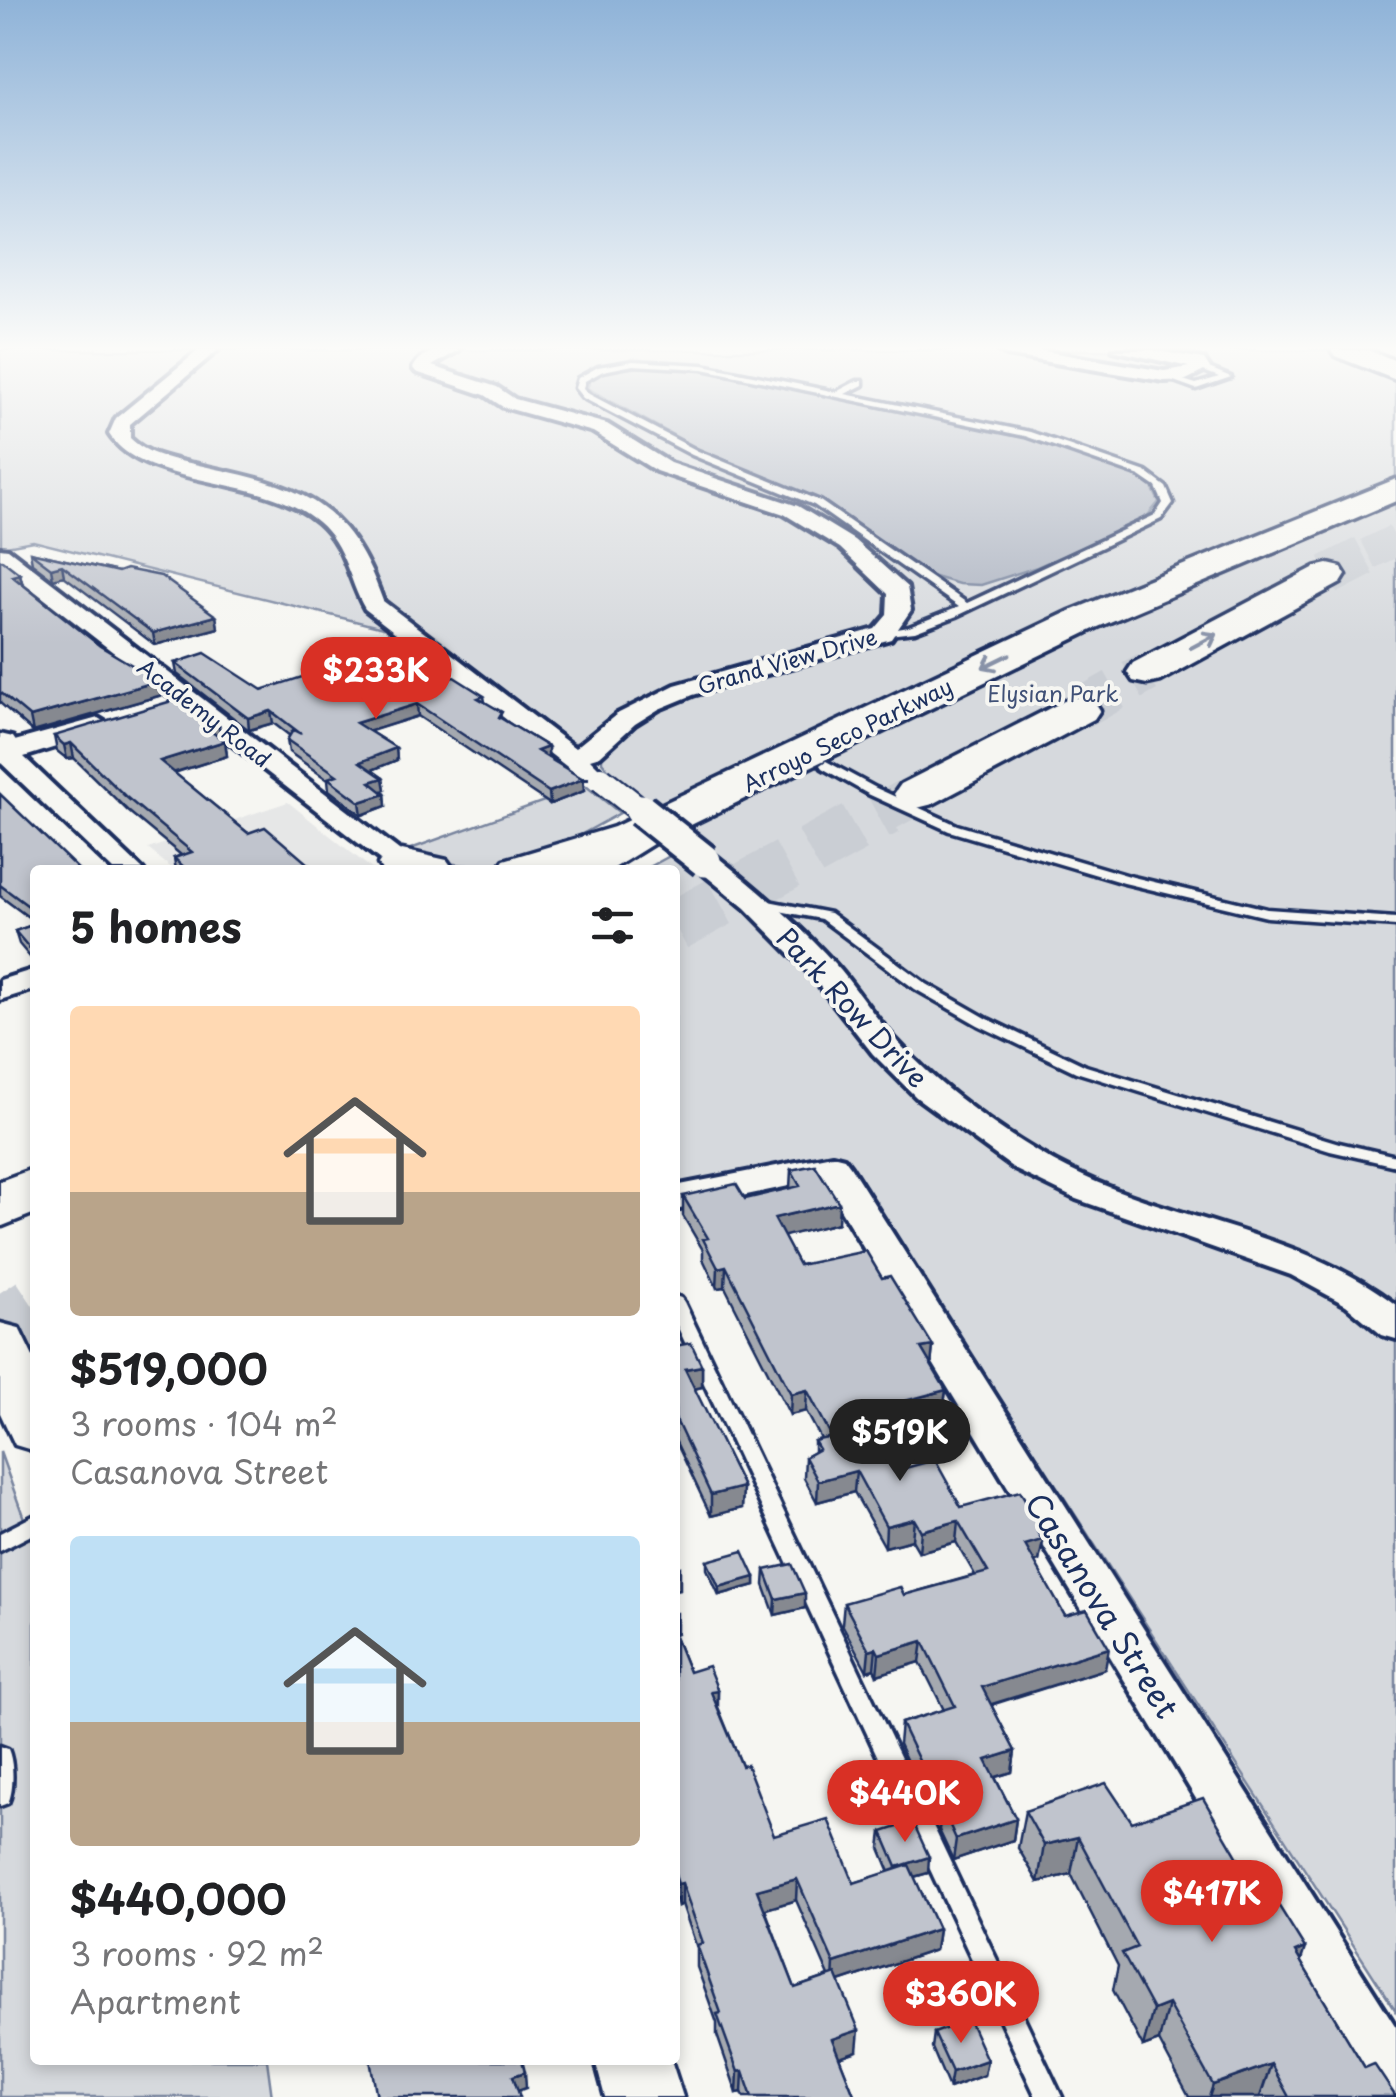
<!DOCTYPE html>
<meta charset="utf-8">
<style>
body{margin:0;font-family:"Playpen Sans",sans-serif;background:#f2f2f2;color:#202124;height:100vh;display:flex;flex-direction:column;font-size:38px;white-space:nowrap}
*{box-sizing:border-box;margin:0}
p{font-size:32px;color:#757577}
.icon{flex:none;width:55px;height:55px;fill:none;stroke:currentColor;stroke-width:2;stroke-linecap:round;stroke-linejoin:round}
.map{position:relative;flex:1;overflow:hidden}
.panel{position:absolute;left:30px;top:865px;width:650px;height:1200px;display:flex;flex-direction:column;background:#fff;border-radius:10px;box-shadow:0 5px 15px #0003}
.panel>*{flex:none}
.price{position:absolute;translate:-50% -85px;padding:0 22px;border-radius:35px;background:#d93025;color:#fff;font-size:32px;line-height:65px;filter:drop-shadow(0 2px 5px #0008)}
.price::after{content:'';position:absolute;left:50%;top:60px;width:30px;height:22px;margin-left:-15px;background:inherit;clip-path:polygon(0 0,100% 0,50% 100%)}
.price.current{background:#222;color:#fff}
ul{padding:0;list-style:none}
li{display:grid;align-content:center;gap:20px;height:530px;padding:0 40px}
li span{display:grid;place-items:center;height:310px;border-radius:10px;color:#555}
li>.icon{margin-inline-start:auto}
span .icon{width:180px;height:180px;fill:#fffc;stroke-width:1}
li b{font-size:42px}
h2{display:flex;justify-content:space-between;align-items:center;height:120px;padding:0 40px;font-size:42px}
.map>svg:first-child{display:block}
</style>
<div class="map">
<svg width="1396" height="2097" viewBox="0 0 1396 2097">
<rect width="100%" height="100%" fill="#f6f6f2"/>
<filter id="ink" filterUnits="userSpaceOnUse"><feTurbulence type="fractalNoise" baseFrequency=".01" numOctaves="2"/><feDisplacementMap in="SourceGraphic" scale="20" xChannelSelector="R" yChannelSelector="G"/><feConvolveMatrix kernelMatrix="1 2 1 2 8 2 1 2 1" color-interpolation-filters="sRGB"/></filter>
<g filter="url(#ink)">
<path fill="#e6e7e7" d="M288,802L373,870H174L148,849Z"/>
<g fill="#d6d9dd" stroke="#78849e" stroke-width="2.5" fill-rule="evenodd">
<path d="M0,350H1332L1396,377V2011L844,1157L675,1187V870H644L697,841L612,774L602,762V755L581,743H570L417,632L381,624L387,629L33,541L1,547ZM717,855L769,887L770,888L739,906L701,873Z"/>
<path d="M586,786L620,813C539,859 495,882 402,852L544,801L550,804L582,792L579,788Z"/>
<path d="M0,1452L35,1549V2060H267L272,2097H0Z"/>
</g>
<path fill="#abb2c0" stroke="#717e99" stroke-width="2.5" d="M659,365L703,370L1045,442L1131,473L1151,485L1159,502L1144,520L1037,567L981,585L959,584L931,576L823,502L708,454L587,388L591,379L609,371Z"/>
<g fill="none" stroke-linecap="round" stroke-linejoin="round">
<path stroke="#caced4" stroke-width="32" stroke-dasharray="32 16" stroke-linecap="butt" d="M1368,554L1396,540"/>
<g stroke="#caced4" stroke-width="41" stroke-dasharray="41 20" stroke-linecap="butt">
<path d="M1328,575L1373,552"/>
<path d="M1079,710L1147,672"/>
<path d="M882,813L917,794"/>
</g>
<path stroke="#caced4" stroke-width="51" stroke-dasharray="51 26" stroke-linecap="butt" d="M675,926L887,810"/>
<path stroke="#caced4" stroke-width="66" stroke-dasharray="66 32" stroke-linecap="butt" d="M0,1332L35,1309"/>
<g stroke="#1b2f5e" stroke-width="7">
<g id="lane">
<path d="M633,361L703,365L836,392L857,381H863V385L845,394L1030,432L1146,472L1166,487L1173,503L1161,519L957,616L915,632L879,636V632L909,627L959,607L814,505L692,455L583,398L575,388L578,378L598,367ZM633,365L703,369L1025,436L1140,476L1156,487L1163,503L1155,515L967,603L820,501L698,451L589,394L583,388L585,381L603,371Z"/>
<path d="M1199,364L1231,377L1196,389L1160,376L1164,374L1196,384L1219,377L1196,368L1195,366Z"/>
<path d="M826,761L876,788L957,825L1133,877L1267,909L1396,918V926L1267,917L1124,883L949,831L868,794L822,768L820,765Z"/>
<path d="M758,899L830,913L925,983L988,1019L1086,1066L1339,1143L1396,1156V1166L1330,1151L1076,1072L978,1025L915,989L821,919L753,906L751,903Z"/>
<path d="M675,1296L681,1298L684,1302L1062,2097H1036L675,1321Z"/>
<path d="M35,1515V1533L0,1551V1533Z"/>
<path d="M0,1746L8,1749C14,1763 14,1790 8,1803L0,1806Z"/>
</g>
</g>
<g stroke="#1b2f5e" stroke-width="8">
<g id="street">
<path d="M199,350H218L130,424V438C147,455 171,459 194,464C295,486 346,495 383,601L575,748L617,714L675,685L875,629L887,615L888,594L840,548L784,514L656,471L593,432L503,407L485,395L416,372L413,368C424,349 439,350 459,350L432,366L497,387L515,399L607,424L670,463L798,506L854,540L907,587L911,610L891,639L693,695L659,709L635,724L600,756L590,759L602,771L598,777H580L365,609C348,579 346,546 318,522C261,472 146,491 109,434L116,418Z"/>
<path d="M998,350H1038L1164,371L1189,367L1113,350H1152L1204,359L1210,368L1186,380L1164,381L1006,355Z"/>
<path d="M0,548L8,549L425,870H393L0,564Z"/>
<path d="M98,718L111,726L107,731L24,757L143,870H113L0,762V745Z"/>
<path d="M705,853L715,855C756,888 798,923 834,963C856,987 873,1016 896,1040C936,1084 989,1123 1039,1153C1151,1221 1291,1224 1396,1305V1339L1382,1335L1346,1305L1291,1275L1076,1199L1016,1170L916,1097L873,1054L811,975L745,908L695,867L691,861L695,855Z"/>
<path d="M35,969V989L0,1000V980Z"/>
<path d="M832,1155L844,1158L850,1166L1396,2027V2097H1376L822,1179L675,1210V1186Z"/>
</g>
</g>
<g stroke="#1b2f5e" stroke-width="7">
<g id="secondary">
<path d="M0,734L13,737L24,754L19,762L0,763Z"/>
<path d="M0,1323L19,1328L35,1361V1451L15,1445L0,1413Z"/>
<path d="M595,2060H671L683,2097H605Z"/>
</g>
</g>
<g stroke="#1b2f5e" stroke-width="7">
<g id="highway">
<path d="M1331,350H1370L1396,361V380L1335,356Z"/>
<path d="M1396,479V501L1098,627L656,842L611,870H497L504,860L614,827L1070,611Z"/>
<path d="M1328,564L1341,567L1346,575L1341,583L1161,681L1147,684L1133,681L1127,672L1133,663L1315,567Z"/>
<path d="M1079,697L1094,701L1100,710L1094,719L933,804L917,808L901,804L894,794L901,784L1064,701Z"/>
<path d="M402,850L447,860L454,870H382L378,864L385,854Z"/>
<path d="M35,1168V1213L0,1227V1181Z"/>
</g>
</g>
<use href="#lane" fill="#f6f6f2" fill-rule="evenodd"/>
<use href="#street" fill="#f6f6f2" fill-rule="evenodd"/>
<use href="#secondary" fill="#f6f6f2" fill-rule="evenodd"/>
<use href="#highway" fill="#f6f6f2" fill-rule="evenodd"/>
<g stroke="#1b2f5e" stroke-width="29" stroke-linecap="butt">
<path id="street-bridge-far1" d="M601,779L644,813"/>
</g>
<g stroke="#1b2f5e" stroke-width="39" stroke-linecap="butt">
<path id="street-bridge" d="M641,810L705,861"/>
</g>
<use href="#street-bridge-far1" stroke="#f6f6f2" stroke-width="24"/>
<use href="#street-bridge" stroke="#f6f6f2" stroke-width="31"/>
</g>
<g fill="#a5a9b0" stroke="#1b2f5e" stroke-width="2.5" fill-rule="evenodd">
<path d="M30,552L118,572L216,616L218,628L155,645L64,576L53,579L32,563Z"/>
<path d="M0,561L20,574L23,585L162,695L33,732L0,703Z"/>
<path d="M175,663L262,690L331,693L415,687L484,696L485,702L502,719L548,747V758L583,779L584,791L550,804L418,716L369,731L396,748L397,760L372,770L383,778L385,790L381,791L385,794L386,806L362,815L329,790L328,780L289,752L287,740L290,736L273,723L249,730L177,674Z"/>
<path d="M54,736L221,738L225,741L227,756L174,773L248,833L315,870H176L174,858L181,855L128,811L74,758L67,759L57,751Z"/>
<path d="M0,794L35,870V922L0,896Z"/>
<path d="M35,924V963L19,944L15,931Z"/>
<path d="M791,1170L838,1223L783,1236L799,1265L882,1278L933,1346L931,1365L946,1390L943,1411L866,1432L879,1455L894,1471L961,1507L1045,1532L1039,1561L1034,1562L1065,1616L1105,1669L991,1705L1015,1751L1012,1772L995,1777L1016,1819L1013,1840L953,1860L939,1830L941,1812L928,1786L919,1788L899,1744L901,1723L944,1710L920,1662L877,1675L874,1669L867,1671L842,1624L844,1603L904,1595L975,1575L956,1542L919,1552L912,1540L885,1547L854,1492L817,1502L804,1478L805,1457L814,1452V1441L821,1439L806,1411L790,1415L725,1287L717,1288L703,1259V1250L683,1216V1196L745,1199L790,1188Z"/>
<path d="M675,1346L702,1366V1387L694,1389L743,1487L742,1508L711,1516L675,1440Z"/>
<path d="M707,1561L755,1577V1585L719,1595L707,1569Z"/>
<path d="M765,1570L805,1608L775,1615L764,1585Z"/>
<path d="M675,1637L689,1672L718,1691V1707L742,1766L774,1835L854,1883L890,1872L880,1848L882,1832L928,1873L914,1877L938,1929L935,1950L839,1982L857,2051L839,2057L855,2097H744L742,2092L737,2093L717,2035V2023L697,1967V1948L682,1904L678,1906L675,1896ZM796,1900L829,1976L795,1988L765,1909Z"/>
<path d="M1025,1811L1132,1822L1262,1899L1365,2068L1396,2097H1189L1159,2041L1143,2047L1113,1990L1118,1966L1071,1874L1038,1882L1018,1848Z"/>
<path d="M934,2033L987,2060L984,2075L949,2088L932,2048Z"/>
</g>
<g fill="#868990" stroke="#1b2f5e" stroke-width="2.5">
<path d="M62,565L64,576L53,579L51,568Z"/>
<path d="M20,574L23,587L12,576Z"/>
<path d="M216,616L218,628L155,645L153,633Z"/>
<path d="M159,681L162,695L33,732L30,717Z"/>
<path d="M417,704L418,716L358,735L356,723Z"/>
<path d="M271,711L273,723L249,730L248,718Z"/>
<path d="M219,726L221,741L209,730Z"/>
<path d="M225,741L227,756L163,776L160,761Z"/>
<path d="M71,743L74,758L67,759L64,745Z"/>
<path d="M548,747V759L537,751Z"/>
<path d="M396,748L397,760L362,774L360,762Z"/>
<path d="M383,778L385,790L371,795L370,782Z"/>
<path d="M583,779L584,791L550,804L549,792Z"/>
<path d="M385,794L386,806L362,815L360,802Z"/>
<path d="M839,1203L838,1223L773,1239L774,1218Z"/>
<path d="M726,1266L725,1287L717,1288L718,1268Z"/>
<path d="M933,1346L931,1366L921,1348Z"/>
<path d="M702,1366V1387L685,1391V1369Z"/>
<path d="M807,1390L806,1411L790,1415L791,1394Z"/>
<path d="M946,1390L943,1411L854,1435L856,1414Z"/>
<path d="M856,1471L854,1492L817,1502L818,1481Z"/>
<path d="M743,1487L742,1508L711,1516V1495Z"/>
<path d="M914,1519L912,1540L885,1547L886,1526Z"/>
<path d="M958,1521L956,1542L919,1552L921,1531Z"/>
<path d="M1045,1532L1039,1561L1022,1566L1025,1545L1038,1533Z"/>
<path d="M680,1567V1589L675,1590V1569Z"/>
<path d="M755,1577V1585L719,1595V1587Z"/>
<path d="M805,1593V1608L775,1615L776,1599Z"/>
<path d="M675,1613H677V1634L675,1635Z"/>
<path d="M923,1641L920,1662L877,1675L879,1654Z"/>
<path d="M876,1648L874,1669L867,1671L869,1650Z"/>
<path d="M1109,1648L1105,1669L979,1708L982,1687Z"/>
<path d="M718,1691L717,1712L711,1692Z"/>
<path d="M1015,1751L1012,1772L983,1781L986,1760Z"/>
<path d="M931,1764L928,1786L919,1788L922,1767Z"/>
<path d="M1016,1819L1013,1840L953,1860L956,1839Z"/>
<path d="M1078,1837L1071,1874L1038,1882L1044,1845Z"/>
<path d="M929,1857L928,1873L895,1882L897,1867Z"/>
<path d="M797,1879L796,1900L756,1912L757,1890Z"/>
<path d="M682,1883V1904L678,1906V1884Z"/>
<path d="M938,1929L935,1950L833,1984L834,1963Z"/>
<path d="M1305,1948L1293,1985L1295,1952Z"/>
<path d="M1168,2004L1159,2041L1143,2047L1153,2010Z"/>
<path d="M859,2030L857,2051L831,2060L832,2039Z"/>
<path d="M987,2060L984,2075L949,2088L952,2072Z"/>
<path d="M1271,2064L1260,2097H1209L1213,2085Z"/>
<path d="M743,2071L742,2092L737,2093L738,2072Z"/>
<path d="M525,2072L526,2088L515,2092L513,2076Z"/>
</g>
<g fill="#c0c4cd" stroke="#1b2f5e" stroke-width="2.5">
<path d="M30,552L118,572L126,569L161,576L216,616L153,633L62,565L51,568Z"/>
<path d="M2,560L20,574L12,576L100,646L159,681L30,717L0,692V561Z"/>
<path d="M205,653L262,690L305,676L331,693L394,673L415,687L454,677L484,696L478,698L502,712L499,717L548,747L537,751L583,779L549,792L417,704L356,723L396,748L360,762L383,778L370,782L385,794L360,802L328,778L337,775L287,740L293,730L301,734L271,711L248,718L175,663Z"/>
<path d="M182,698L219,726L209,730L225,741L160,761L248,833L265,827L315,870H187L174,858L192,852L125,796L71,743L64,745L54,736Z"/>
<path d="M0,794L79,870H35V911L0,885Z"/>
<path d="M35,924V948L31,950L15,931Z"/>
<path d="M815,1165L839,1203L774,1218L799,1265L866,1251L882,1278L890,1276L933,1346L921,1348L946,1390L856,1414L879,1455L884,1454L894,1471L935,1460L961,1507L1020,1491L1045,1532L1038,1533L1042,1540L1025,1545L1065,1616L1087,1610L1109,1648L982,1687L1015,1751L986,1760L1016,1819L956,1839L942,1808L951,1806L931,1764L922,1767L901,1723L955,1706L923,1641L879,1654L876,1648L869,1650L844,1603L900,1587L904,1595L988,1572L958,1521L921,1531L914,1519L886,1526L856,1471L818,1481L805,1457L819,1449L814,1441L832,1437L807,1390L791,1394L726,1266L718,1268L703,1239L708,1238L683,1196L736,1184L745,1199L800,1186L791,1170Z"/>
<path d="M691,1343L702,1366L685,1369L743,1487L711,1495L675,1418V1346Z"/>
<path d="M743,1551L755,1577L719,1587L707,1561Z"/>
<path d="M792,1564L805,1593L776,1599L765,1570Z"/>
<path d="M675,1637L689,1672L708,1666L718,1691L711,1692L742,1766L747,1765L774,1835L828,1819L854,1883L909,1865L938,1929L834,1963L797,1879L757,1890L795,1988L836,1974L859,2030L832,2039L855,2097H752L743,2071L738,2072L717,2014L721,2013L697,1945L703,1943L682,1883L678,1884L675,1875Z"/>
<path d="M1106,1783L1132,1822L1203,1798L1262,1899L1272,1895L1305,1948L1295,1952L1365,2068L1374,2064L1396,2097H1289L1271,2064L1213,2085L1168,2004L1153,2010L1122,1953L1137,1947L1078,1837L1044,1845L1025,1811Z"/>
<path d="M913,1822L929,1857L897,1867L882,1832Z"/>
<path d="M969,2020L987,2060L952,2072L934,2033Z"/>
<path d="M370,2060H522L525,2072L513,2076L520,2097H377Z"/>
</g>
<defs><path id="oneway-shaft" d="M-6 0H5M1.5-3L5.5 0L1.5 3" fill="none" stroke-width="1.6" stroke-linecap="round" stroke-linejoin="round" transform="scale(2.5)"/></defs>
<g stroke="#8892a8">
<use href="#oneway-shaft" transform="translate(1204 641) rotate(-28)"/>
<use href="#oneway-shaft" transform="translate(996 661) rotate(154)"/>
</g>
</g>
<linearGradient id="sky" x2="0" y2="1"><stop stop-color="#8fb3d8"/><stop offset="0.54" stop-color="#fbfbf9"/><stop offset="1" stop-color="#fbfbf9" stop-opacity="0"/></linearGradient>
<rect width="1396" height="644" fill="url(#sky)"/>
<g text-anchor="middle" dominant-baseline="central" stroke-width="8" stroke-linejoin="round" paint-order="stroke">
<g font-size="22" fill="#1b2f5e" stroke="#f6f6f2">
<text transform="translate(787 660) rotate(-16)">Grand View Drive</text>
<text transform="translate(205 712) rotate(38)">Academy Road</text>
<text transform="translate(847 734) rotate(-26)">Arroyo Seco Parkway</text>
</g>
<g font-size="22" fill="#405177" stroke="#f6f6f2">
<text x="1053" y="692">Elysian Park</text>
</g>
<g font-size="28" fill="#1b2f5e" stroke="#f6f6f2">
<text transform="translate(853 1007) rotate(47)">Park Row Drive</text>
</g>
<g font-size="32" fill="#1b2f5e" stroke="#f6f6f2">
<text transform="translate(1103 1605) rotate(58)">Casanova Street</text>
</g>
</g>
</svg>
<b class="price" style="left:376px;top:722px">$233K</b>
<b class="price current" style="left:900px;top:1484px">$519K</b>
<b class="price" style="left:905px;top:1845px">$440K</b>
<b class="price" style="left:1212px;top:1945px">$417K</b>
<b class="price" style="left:961px;top:2046px">$360K</b>
<section class="panel">
<h2>5 homes<svg class="icon" aria-label="filters" viewBox="0 0 24 24"><path d="M4 7h16M4 17h16"/><circle cx="9" cy="7" r="2"/><circle cx="15" cy="17" r="2"/></svg></h2>
<ul>
<li><span style="background:linear-gradient(#ffd9b3 60%,#b9a48a 0)"><svg class="icon" aria-label="home" viewBox="0 0 24 24"><path d="M3 11l9-7 9 7M6 9v11h12V9"/></svg></span><div><b>$519,000</b><p>3 rooms · 104 m²</p><p>Casanova Street</p></div></li>
<li><span style="background:linear-gradient(#bfe0f5 60%,#b9a48a 0)"><svg class="icon" aria-label="home" viewBox="0 0 24 24"><path d="M3 11l9-7 9 7M6 9v11h12V9"/></svg></span><div><b>$440,000</b><p>3 rooms · 92 m²</p><p>Apartment</p></div></li>
</ul>
</section>
</div>
